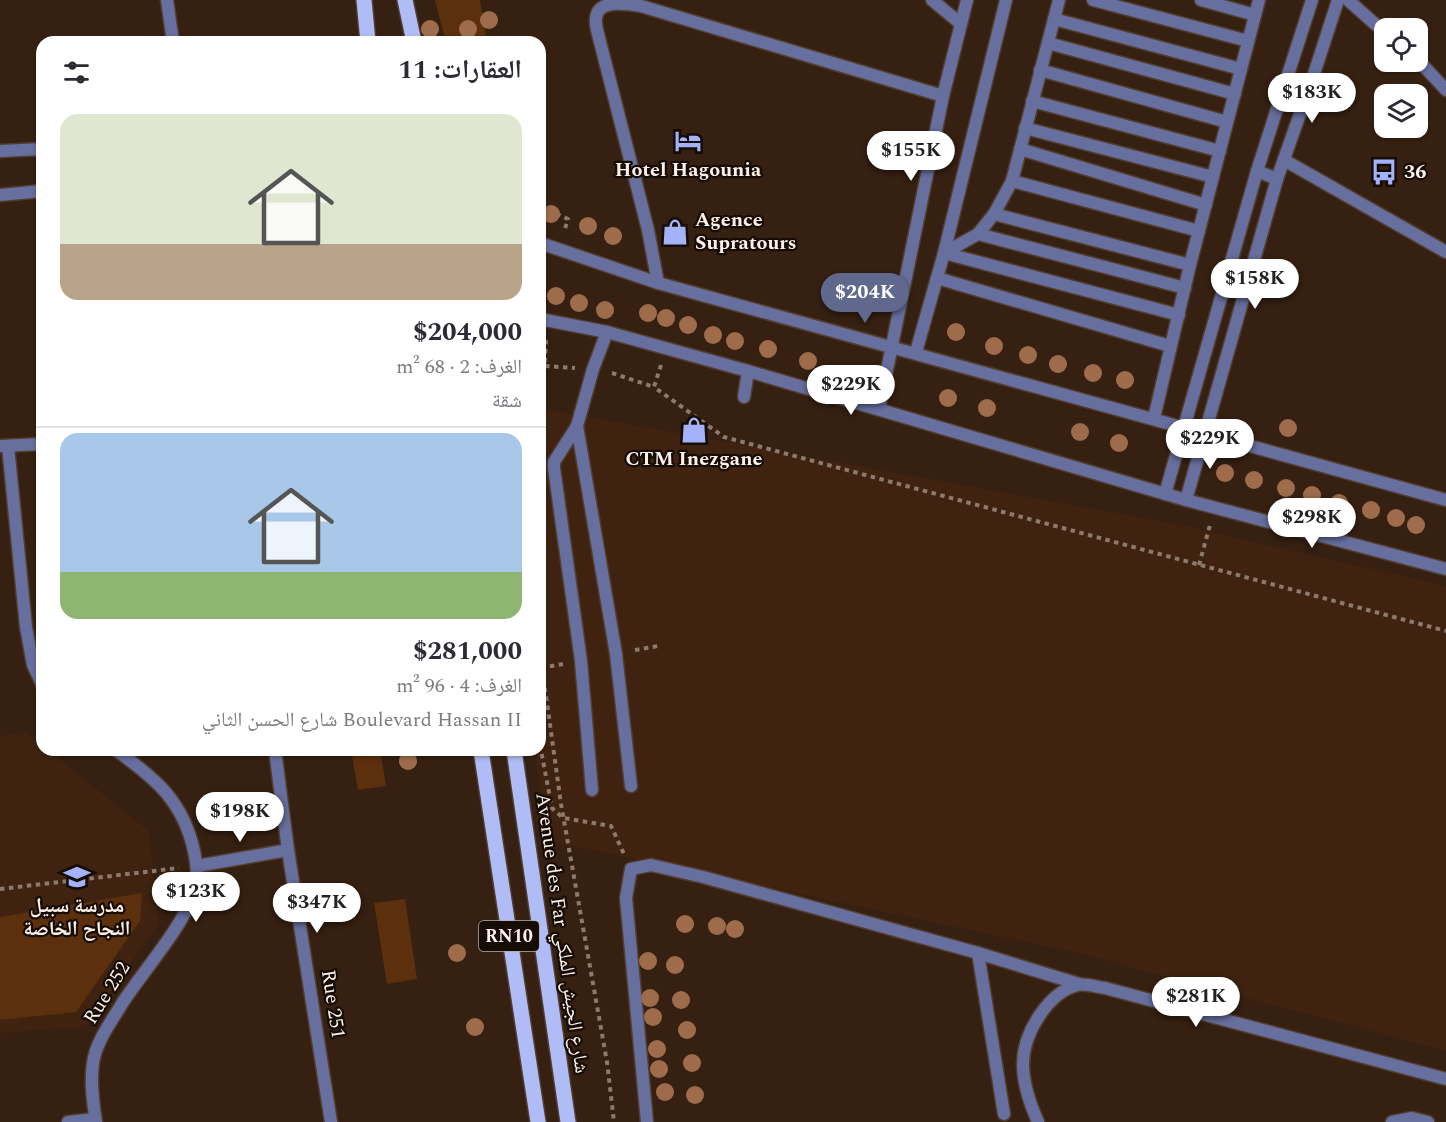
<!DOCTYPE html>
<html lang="ar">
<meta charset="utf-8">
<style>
body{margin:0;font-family:Spectral,"Noto Naskh Arabic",serif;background:#f2f2f3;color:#2b2b33;direction:rtl;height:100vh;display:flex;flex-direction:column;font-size:22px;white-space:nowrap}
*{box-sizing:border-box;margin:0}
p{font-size:20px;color:#7c7c81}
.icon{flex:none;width:33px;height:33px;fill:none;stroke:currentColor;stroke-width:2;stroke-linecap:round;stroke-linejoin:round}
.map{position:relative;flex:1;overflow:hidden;direction:ltr}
.drawer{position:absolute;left:36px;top:36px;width:510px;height:720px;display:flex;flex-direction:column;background:#fff;border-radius:18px;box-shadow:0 2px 4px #0004;direction:rtl}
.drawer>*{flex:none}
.tools{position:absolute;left:1374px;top:18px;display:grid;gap:12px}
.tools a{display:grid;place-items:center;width:54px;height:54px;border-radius:12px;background:#fff;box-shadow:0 2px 4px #0004;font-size:30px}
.price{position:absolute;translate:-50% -51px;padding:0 14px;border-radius:21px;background:#fff;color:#222;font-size:20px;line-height:39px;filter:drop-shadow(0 2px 3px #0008)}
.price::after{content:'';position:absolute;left:50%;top:36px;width:18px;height:14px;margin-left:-9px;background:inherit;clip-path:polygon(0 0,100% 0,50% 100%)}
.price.active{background:#61688d;color:#fff}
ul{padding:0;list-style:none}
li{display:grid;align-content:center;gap:12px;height:318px;padding:0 24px}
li+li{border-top:2px solid #e1e1e2}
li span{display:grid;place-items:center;height:186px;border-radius:18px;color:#555}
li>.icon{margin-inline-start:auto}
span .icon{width:108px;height:108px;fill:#fffc;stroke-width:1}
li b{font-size:26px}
h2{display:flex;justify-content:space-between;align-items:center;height:72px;padding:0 24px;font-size:26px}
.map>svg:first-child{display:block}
</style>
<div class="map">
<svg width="1446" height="1122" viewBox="0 0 1446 1122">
<rect width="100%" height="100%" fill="#362011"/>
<g fill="#3f2310">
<path d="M540,408L1177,524L1446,586V1051L1078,953L549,841L534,750H540Z"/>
<path d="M26,732L42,745V750H48L149,831L159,923L86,1027L0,1033V736Z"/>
</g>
<g fill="#5c2f0d">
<path d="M435,0H480L487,42H446Z"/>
<path d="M351,750H380L386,786L358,790Z"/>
<path d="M142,893L140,921L76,1012L0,1020V917Z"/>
<path d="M405,899L417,979L387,984L374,903Z"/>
</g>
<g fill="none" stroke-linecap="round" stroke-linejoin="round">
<g stroke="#523d2f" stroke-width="15">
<g id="service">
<path d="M932,0L961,24"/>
<path d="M1006,0L944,253L1179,315"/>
<path d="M1093,0L1248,41"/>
<path d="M1201,0L1255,15"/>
<path d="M1348,0L1384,32"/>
<path d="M1054,19L1241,69"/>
<path d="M1048,43L1235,94"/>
<path d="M1418,60L1446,90"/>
<path d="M1040,70L1227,122"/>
<path d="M1032,101L1220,151"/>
<path d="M1025,128L1213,177"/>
<path d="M1020,149L1206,205"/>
<path d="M1284,160L1446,252"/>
<path d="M1257,171L1277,179"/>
<path d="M1012,181L1199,231"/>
<path d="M994,214L1190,265"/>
<path d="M978,234L1185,288"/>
<path d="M937,278L1170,346"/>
<path d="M658,283L648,230L597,30C590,0 616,2 641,6L943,96"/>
<path d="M607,332L593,369L577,426L616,654L631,786"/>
<path d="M916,352L944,253L978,234L994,214L1012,181L1059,0"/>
<path d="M744,397L748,371"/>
<path d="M1154,418L1190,265L1259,0"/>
<path d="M577,426L554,462V468L581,661L592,790"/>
<path d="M978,953L1004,1114"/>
<path d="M647,1122L626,898L631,869L651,865L703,877L978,953L1079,984"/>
<path d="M1392,1122L1412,1118L1428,1122"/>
</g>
</g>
<g stroke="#523d2f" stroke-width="15">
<g id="minor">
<path d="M167,0L173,42"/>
<path d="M0,151L42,149"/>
<path d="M0,195L42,191"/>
<path d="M540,243L658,283L1446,500"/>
<path d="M540,319L607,332L748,371L1186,500L1446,569"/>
<path d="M879,409L943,96L967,0"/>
<path d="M0,446L42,444"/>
<path d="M8,446L26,627L33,665L42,684"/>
<path d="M1165,494L1257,171L1312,0"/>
<path d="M1186,500L1277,179L1313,77L1338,0"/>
<path d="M275,750L288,850L331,1122"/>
<path d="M197,866L288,850"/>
<path d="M68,1122L95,1119"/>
<path d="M96,1122C93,1103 90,1082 93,1063C96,1041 112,1021 123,1002C145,969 179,931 193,896C199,882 197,865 194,851C183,801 156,779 116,750"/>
<path d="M1038,1122C1030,1104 1023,1084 1023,1064C1023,1034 1048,992 1078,985C1085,983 1097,987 1105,988L1446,1079"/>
</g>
</g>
<g stroke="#523d2f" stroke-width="18">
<g id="primary">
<path d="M364,0L368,42"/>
<path d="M405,0L414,42"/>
<path d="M481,750L538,1122"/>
<path d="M514,750L568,1122"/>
</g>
</g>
<g stroke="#8c7a6e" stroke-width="4" stroke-dasharray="4.5 4.5" stroke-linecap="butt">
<path d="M540,206L568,219L564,232"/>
<path d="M661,365L654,387L724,437L1446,631"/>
<path d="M545,366L575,368"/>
<path d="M540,368L545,366L546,339"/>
<path d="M612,373L654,387"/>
<path d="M1199,565L1210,525"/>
<path d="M635,650L658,646"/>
<path d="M540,652L561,804L607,1062L614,1122"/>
<path d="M541,668L563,664"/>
<path d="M540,745L552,808L563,818L611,826L624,854"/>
<path d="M0,889L179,868"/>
</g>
<use href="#service" stroke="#666f9e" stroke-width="12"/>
<use href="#minor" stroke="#666f9e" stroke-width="12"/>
<use href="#primary" stroke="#b0bcf6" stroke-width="15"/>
</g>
<g fill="#9f6c4b">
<circle cx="489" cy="20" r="9"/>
<circle cx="430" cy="29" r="9"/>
<circle cx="468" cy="29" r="9"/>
<circle cx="551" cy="214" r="9"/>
<circle cx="588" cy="226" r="9"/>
<circle cx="613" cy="236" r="9"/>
<circle cx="556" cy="296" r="9"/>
<circle cx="579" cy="303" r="9"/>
<circle cx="605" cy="310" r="9"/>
<circle cx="648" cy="313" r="9"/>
<circle cx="666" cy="318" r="9"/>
<circle cx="688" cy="325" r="9"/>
<circle cx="956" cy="332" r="9"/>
<circle cx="713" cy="335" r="9"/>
<circle cx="735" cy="341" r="9"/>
<circle cx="994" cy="346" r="9"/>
<circle cx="768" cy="349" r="9"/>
<circle cx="1028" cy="355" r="9"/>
<circle cx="808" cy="361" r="9"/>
<circle cx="1058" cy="364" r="9"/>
<circle cx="1093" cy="373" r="9"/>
<circle cx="1125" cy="380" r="9"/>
<circle cx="948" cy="398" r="9"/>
<circle cx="987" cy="408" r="9"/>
<circle cx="1288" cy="428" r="9"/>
<circle cx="1080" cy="432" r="9"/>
<circle cx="1119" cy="443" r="9"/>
<circle cx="1225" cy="473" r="9"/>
<circle cx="1254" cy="480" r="9"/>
<circle cx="1286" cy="488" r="9"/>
<circle cx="1312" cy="495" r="9"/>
<circle cx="1339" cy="503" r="9"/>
<circle cx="1371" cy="510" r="9"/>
<circle cx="1396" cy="518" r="9"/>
<circle cx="1416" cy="525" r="9"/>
<circle cx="408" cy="761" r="9"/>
<circle cx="685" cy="924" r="9"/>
<circle cx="717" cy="926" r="9"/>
<circle cx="735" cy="929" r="9"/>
<circle cx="457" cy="953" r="9"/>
<circle cx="648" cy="961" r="9"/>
<circle cx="675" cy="965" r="9"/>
<circle cx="650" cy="998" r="9"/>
<circle cx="681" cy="1000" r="9"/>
<circle cx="653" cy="1017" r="9"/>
<circle cx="475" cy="1027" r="9"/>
<circle cx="687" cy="1030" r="9"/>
<circle cx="657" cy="1049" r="9"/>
<circle cx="692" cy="1063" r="9"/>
<circle cx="659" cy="1069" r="9"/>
<circle cx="665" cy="1092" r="9"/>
<circle cx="695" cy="1095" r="9"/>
</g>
<defs>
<g id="hotel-bare" transform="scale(2.07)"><path d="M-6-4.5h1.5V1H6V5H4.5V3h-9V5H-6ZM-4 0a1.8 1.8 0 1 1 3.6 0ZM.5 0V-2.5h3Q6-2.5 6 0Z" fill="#a4b2fc" stroke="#160c06" stroke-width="2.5" paint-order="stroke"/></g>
<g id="bus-bare" transform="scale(2.07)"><path d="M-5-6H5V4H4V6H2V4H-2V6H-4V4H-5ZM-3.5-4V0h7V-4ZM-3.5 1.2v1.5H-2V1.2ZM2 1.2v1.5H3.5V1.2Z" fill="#a4b2fc" stroke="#160c06" stroke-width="2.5" paint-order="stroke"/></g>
<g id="shop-bare" transform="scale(2.07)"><path d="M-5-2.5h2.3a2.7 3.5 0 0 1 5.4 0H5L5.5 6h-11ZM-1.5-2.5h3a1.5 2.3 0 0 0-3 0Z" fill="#a4b2fc" stroke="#160c06" stroke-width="2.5" paint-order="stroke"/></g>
<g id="school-bare" transform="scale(2.07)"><path d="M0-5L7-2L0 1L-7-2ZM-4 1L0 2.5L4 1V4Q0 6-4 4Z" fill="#a4b2fc" stroke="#160c06" stroke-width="2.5" paint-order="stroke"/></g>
</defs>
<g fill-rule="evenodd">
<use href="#hotel-bare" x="688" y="141"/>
<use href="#bus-bare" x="1384" y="172"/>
<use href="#shop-bare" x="675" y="232"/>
<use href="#shop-bare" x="694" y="430"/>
<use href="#school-bare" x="77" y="877"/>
</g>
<g text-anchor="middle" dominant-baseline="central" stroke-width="4.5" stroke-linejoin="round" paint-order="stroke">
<rect fill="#160c06" stroke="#b8aca5" stroke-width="1.5" x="479" y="921" width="60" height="30" rx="4.5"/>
<g font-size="18" font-weight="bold" fill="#fef1e9">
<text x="509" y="936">RN10</text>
</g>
<g font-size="20" font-weight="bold" fill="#fef1e9" stroke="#160c06">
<text x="688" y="170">Hotel Hagounia</text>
<text x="1404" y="172" text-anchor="start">36</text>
<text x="695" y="220" text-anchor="start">Agence<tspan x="695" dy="23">Supratours</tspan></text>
<text x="694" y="459">CTM Inezgane</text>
<text x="77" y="906">مدرسة سبيل<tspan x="77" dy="23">النجاح الخاصة</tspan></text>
</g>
<g font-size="20" fill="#fef1e9" stroke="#160c06">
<text transform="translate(562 933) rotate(82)">Avenue des Far شارع الجيش الملكي</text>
<text transform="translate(107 993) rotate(-58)">Rue 252</text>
<text transform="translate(333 1004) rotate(81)">Rue 251</text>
</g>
</g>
</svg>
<div class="tools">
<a><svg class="icon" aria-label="locate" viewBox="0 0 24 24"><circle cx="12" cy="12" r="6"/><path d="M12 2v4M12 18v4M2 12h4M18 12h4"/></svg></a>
<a><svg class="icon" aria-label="layers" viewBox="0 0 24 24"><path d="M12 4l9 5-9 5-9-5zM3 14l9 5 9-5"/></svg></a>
</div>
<b class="price" style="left:1312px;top:124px">$183K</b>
<b class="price" style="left:911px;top:182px">$155K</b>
<b class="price" style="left:1255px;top:310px">$158K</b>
<b class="price active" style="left:865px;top:324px">$204K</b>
<b class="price" style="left:851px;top:416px">$229K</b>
<b class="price" style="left:1210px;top:470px">$229K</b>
<b class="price" style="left:1312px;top:549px">$298K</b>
<b class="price" style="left:240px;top:843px">$198K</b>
<b class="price" style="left:196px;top:923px">$123K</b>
<b class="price" style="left:317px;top:934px">$347K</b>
<b class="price" style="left:1196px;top:1028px">$281K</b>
<section class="drawer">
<h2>العقارات: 11<svg class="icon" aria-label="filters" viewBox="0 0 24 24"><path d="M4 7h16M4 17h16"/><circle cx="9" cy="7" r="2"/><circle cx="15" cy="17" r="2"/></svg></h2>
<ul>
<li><span style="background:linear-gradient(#dfe7d0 70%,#b9a48a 0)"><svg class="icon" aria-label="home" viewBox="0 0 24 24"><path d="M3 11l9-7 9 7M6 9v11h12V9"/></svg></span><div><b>$204,000</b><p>الغرف: 2 · 68 m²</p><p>شقة</p></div></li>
<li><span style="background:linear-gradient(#a9c7e8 75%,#8fb573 0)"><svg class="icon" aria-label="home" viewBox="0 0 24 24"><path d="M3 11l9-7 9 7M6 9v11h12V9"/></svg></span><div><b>$281,000</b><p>الغرف: 4 · 96 m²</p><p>Boulevard Hassan II شارع الحسن الثاني</p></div></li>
</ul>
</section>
</div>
